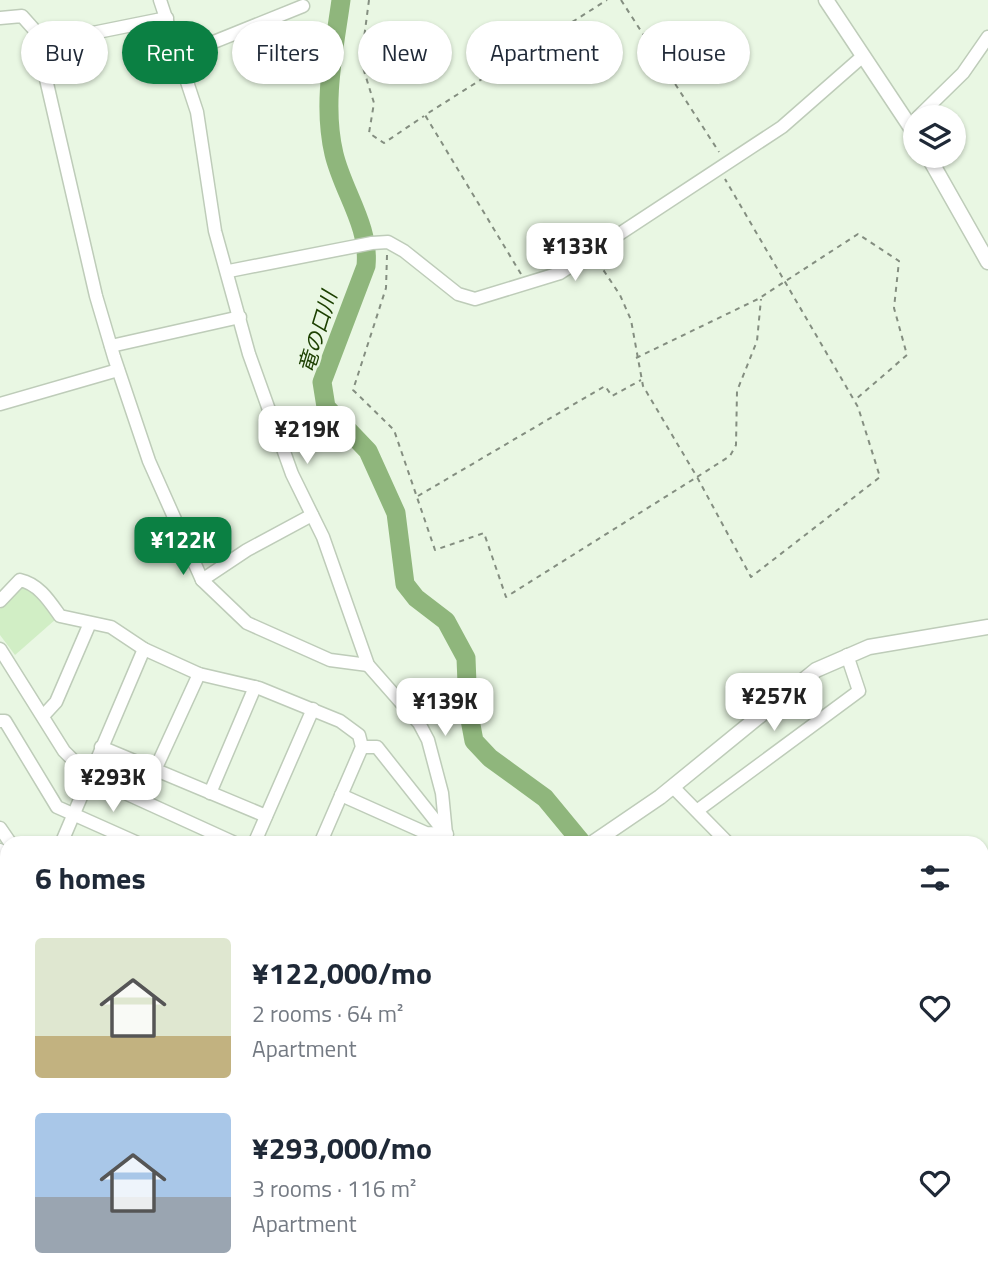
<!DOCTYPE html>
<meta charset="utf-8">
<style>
body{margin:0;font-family:"Titillium Web","Noto Sans JP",sans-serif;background:#f2f2f3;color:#1f2937;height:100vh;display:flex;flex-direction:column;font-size:26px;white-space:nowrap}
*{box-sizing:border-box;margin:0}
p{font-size:23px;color:#747a83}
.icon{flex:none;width:38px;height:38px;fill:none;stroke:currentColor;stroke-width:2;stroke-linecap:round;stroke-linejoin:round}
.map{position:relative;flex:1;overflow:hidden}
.details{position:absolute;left:0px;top:836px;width:989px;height:450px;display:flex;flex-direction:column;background:#fff;border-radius:21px 21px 0 0;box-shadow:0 2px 5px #0004}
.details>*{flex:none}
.hud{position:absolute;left:21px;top:21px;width:947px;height:63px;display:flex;gap:14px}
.buttons{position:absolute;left:903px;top:105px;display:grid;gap:14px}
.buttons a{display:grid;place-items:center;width:63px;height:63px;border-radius:50%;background:#fff;box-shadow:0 2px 5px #0004;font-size:35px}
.price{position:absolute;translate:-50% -60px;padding:0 16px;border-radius:14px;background:#fff;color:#222;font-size:23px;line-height:46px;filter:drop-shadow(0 2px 4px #0008)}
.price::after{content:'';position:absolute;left:50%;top:42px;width:21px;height:16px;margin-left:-10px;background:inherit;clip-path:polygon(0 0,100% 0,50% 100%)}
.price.current{background:#0b8043;color:#fff}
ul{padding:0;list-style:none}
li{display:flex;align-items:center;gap:21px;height:175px;padding:0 35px}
li span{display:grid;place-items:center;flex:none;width:196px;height:140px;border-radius:7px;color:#555}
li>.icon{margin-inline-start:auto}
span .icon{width:84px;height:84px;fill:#fffc;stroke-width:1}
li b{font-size:30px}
h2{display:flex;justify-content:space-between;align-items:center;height:84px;padding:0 35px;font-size:30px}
.tag{padding:0 24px;border-radius:32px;background:#fff;box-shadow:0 2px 5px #0004;font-size:24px;line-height:63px}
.tag.current{background:#0b8043;color:#fff}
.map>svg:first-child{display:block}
</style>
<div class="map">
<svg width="988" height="1286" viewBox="0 0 988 1286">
<rect width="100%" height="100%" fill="#e9f7e3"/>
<g fill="#d1eec5">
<path d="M27,586L56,619L15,655L0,635V609L20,587Z"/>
<path d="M63,1279H191L185,1286H57Z"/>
</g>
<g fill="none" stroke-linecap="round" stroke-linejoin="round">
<g stroke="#8fb67c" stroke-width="19">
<path d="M341,0C334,51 322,103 334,154C343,192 370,226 366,266L322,382L326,407L368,451L396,513L405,584L416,598L446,621L466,658L468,709L474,741L490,758L545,798L583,844"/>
<path d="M0,871L7,882"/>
<path d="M0,939L7,943"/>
<path d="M982,1010L988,1009"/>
<path d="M686,1279L688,1286"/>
</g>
<g stroke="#beccb9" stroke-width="15">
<g id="minor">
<path d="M160,0L197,112L215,231L249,354L292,474L323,537L368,665L419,723L428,740L442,793L447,844"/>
<path d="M0,18L22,16L47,44"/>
<path d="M167,18L58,40L47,44L40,53L96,296L114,357L149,461L202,580L247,623L330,660L368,665"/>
<path d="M179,56L303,6"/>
<path d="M918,117L963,73L988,37"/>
<path d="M229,271L372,243L388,242L404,251L458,294L475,299L560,273L782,127L863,56"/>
<path d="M111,346L240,317"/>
<path d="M0,404L118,370"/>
<path d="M202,580L247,550L312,515"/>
<path d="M0,601L20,580C39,584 50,602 60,616L111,627L144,649L199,674L259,688L340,721L359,735L362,747L320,844"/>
<path d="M0,649L64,751L90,777L237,844"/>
<path d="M44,715L56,702L90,623"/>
<path d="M0,721H5L57,807L140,844"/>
<path d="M101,747L266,816"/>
<path d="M362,747H377L446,834"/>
<path d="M155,770L199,674"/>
<path d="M673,787L729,844"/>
<path d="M210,793L255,687"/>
<path d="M341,795L426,833L447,834"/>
<path d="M698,810L859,691L847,655"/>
<path d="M0,828L11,844"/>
<path d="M61,844L144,649"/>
<path d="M254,844L313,709"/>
<path d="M0,850L7,862"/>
<path d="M982,1020L988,1019"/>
<path d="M0,1077L7,1079"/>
<path d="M653,1279L656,1286"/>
<path d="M752,1279L780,1286"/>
<path d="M301,1286L305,1279"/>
<path d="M427,1286L428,1279"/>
</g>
</g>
<g stroke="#beccb9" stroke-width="17">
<g id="major">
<path d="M826,0L915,134"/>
<path d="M928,156L988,262"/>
<path d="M591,844L660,797L816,670L869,647L988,627"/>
<path d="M0,1192L7,1187"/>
</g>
</g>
<g stroke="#848e80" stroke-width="2" stroke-dasharray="5 5" stroke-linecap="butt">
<path d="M369,0L361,61L374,103L369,133L384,143L424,116"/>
<path d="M621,0L719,152"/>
<path d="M387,255L386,288L353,390L394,430L435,550L484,533L506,597L697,477L751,577L880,477L858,407L725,179"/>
<path d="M598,262L620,295L631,320L643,386L697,477L730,456L736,445L737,391L757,341L761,299"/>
<path d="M521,274L425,115L607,0"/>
<path d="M636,358L758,299L858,234L899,261L894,308L907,355L855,400"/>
<path d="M418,496L605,386L612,396L641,380"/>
<path d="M710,1279L712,1286"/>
</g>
<use href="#minor" stroke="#fff" stroke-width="12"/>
<use href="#major" stroke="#fff" stroke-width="14"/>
</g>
<g text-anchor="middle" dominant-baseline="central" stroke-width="5" stroke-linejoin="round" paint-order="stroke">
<g font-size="21" font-style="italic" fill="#1c4001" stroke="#e9f7e3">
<text transform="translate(317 332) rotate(-73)">竜の口川</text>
</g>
</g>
</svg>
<div class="buttons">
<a><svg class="icon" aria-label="layers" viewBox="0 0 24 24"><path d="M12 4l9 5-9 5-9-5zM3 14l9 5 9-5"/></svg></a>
</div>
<b class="price" style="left:575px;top:283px">¥133K</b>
<b class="price" style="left:307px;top:466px">¥219K</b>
<b class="price current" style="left:183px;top:577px">¥122K</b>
<b class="price" style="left:774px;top:733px">¥257K</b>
<b class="price" style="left:445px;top:738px">¥139K</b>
<b class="price" style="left:113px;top:814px">¥293K</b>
<div class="hud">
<a class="tag">Buy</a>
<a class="tag current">Rent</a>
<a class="tag">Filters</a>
<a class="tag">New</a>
<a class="tag">Apartment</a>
<a class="tag">House</a>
</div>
<section class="details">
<h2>6 homes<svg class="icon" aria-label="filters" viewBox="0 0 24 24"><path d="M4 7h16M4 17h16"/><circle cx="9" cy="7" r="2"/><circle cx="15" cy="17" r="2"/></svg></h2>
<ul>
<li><span style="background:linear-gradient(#dfe7d0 70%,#c2b280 0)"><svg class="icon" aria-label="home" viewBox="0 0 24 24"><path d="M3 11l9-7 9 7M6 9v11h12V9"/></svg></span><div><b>¥122,000/mo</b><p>2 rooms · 64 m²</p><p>Apartment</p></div><svg class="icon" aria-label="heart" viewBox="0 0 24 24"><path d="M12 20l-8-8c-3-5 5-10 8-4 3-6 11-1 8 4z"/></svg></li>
<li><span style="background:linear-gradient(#a9c7e8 60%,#9aa5b1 0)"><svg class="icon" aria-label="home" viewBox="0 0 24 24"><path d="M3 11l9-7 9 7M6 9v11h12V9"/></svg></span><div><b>¥293,000/mo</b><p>3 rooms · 116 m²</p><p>Apartment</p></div><svg class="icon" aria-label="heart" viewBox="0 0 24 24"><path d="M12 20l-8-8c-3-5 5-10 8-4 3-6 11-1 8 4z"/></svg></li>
</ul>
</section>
</div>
